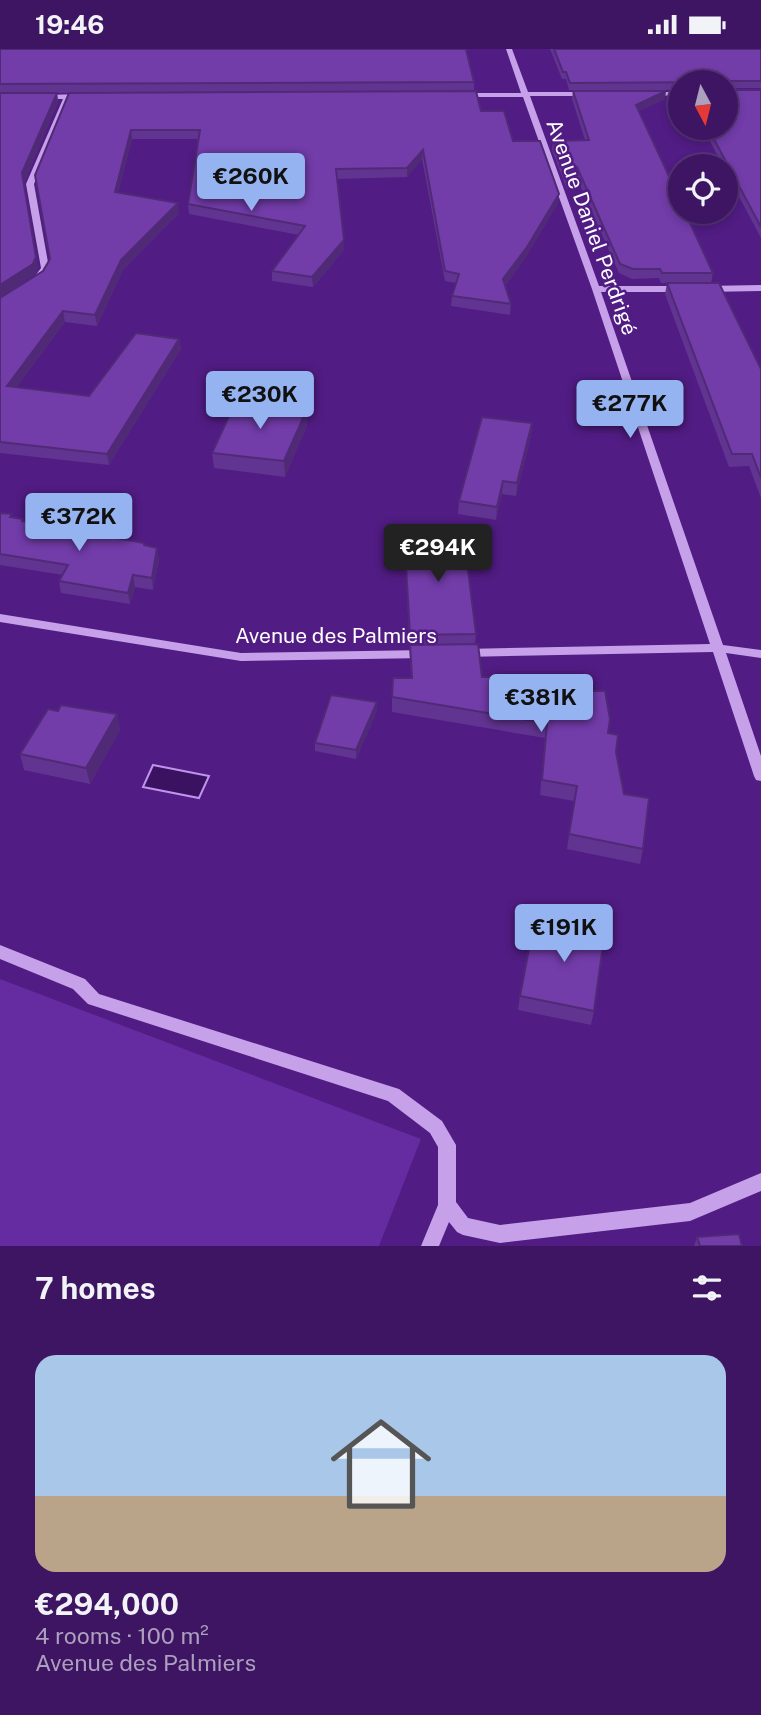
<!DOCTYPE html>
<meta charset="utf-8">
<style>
body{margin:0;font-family:"Public Sans",sans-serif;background:#48226b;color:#f1f3f6;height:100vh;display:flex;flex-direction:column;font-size:26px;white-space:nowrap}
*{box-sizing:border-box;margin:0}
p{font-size:23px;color:#ad9fbe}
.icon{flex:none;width:38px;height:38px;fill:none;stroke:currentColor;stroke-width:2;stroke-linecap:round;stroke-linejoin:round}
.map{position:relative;height:1197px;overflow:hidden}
.panel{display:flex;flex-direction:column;background:#3d1562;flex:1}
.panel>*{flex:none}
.needle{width:46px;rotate:173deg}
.controls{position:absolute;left:668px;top:21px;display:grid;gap:14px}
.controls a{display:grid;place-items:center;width:70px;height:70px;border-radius:50%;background:#3d1562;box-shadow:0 4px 10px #0003,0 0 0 2px #563477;font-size:35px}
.price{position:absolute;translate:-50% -60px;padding:0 16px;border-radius:7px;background:#95b2f1;color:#111;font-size:23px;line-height:46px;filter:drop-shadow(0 2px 4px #0008)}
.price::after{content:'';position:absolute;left:50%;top:42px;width:21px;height:16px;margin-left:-10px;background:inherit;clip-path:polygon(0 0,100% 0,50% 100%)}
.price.on{background:#222;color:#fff}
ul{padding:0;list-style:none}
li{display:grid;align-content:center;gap:14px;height:371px;padding:0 35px}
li+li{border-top:2px solid #563477}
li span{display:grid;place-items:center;height:217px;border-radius:21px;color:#555}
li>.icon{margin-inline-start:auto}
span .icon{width:126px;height:126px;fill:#fffc;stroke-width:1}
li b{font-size:30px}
h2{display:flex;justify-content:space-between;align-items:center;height:84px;padding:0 35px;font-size:30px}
.status{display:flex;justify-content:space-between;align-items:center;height:49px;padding:0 35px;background:#3d1562;direction:ltr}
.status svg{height:19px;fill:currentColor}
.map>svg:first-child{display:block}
</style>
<div class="status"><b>19:46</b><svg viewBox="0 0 49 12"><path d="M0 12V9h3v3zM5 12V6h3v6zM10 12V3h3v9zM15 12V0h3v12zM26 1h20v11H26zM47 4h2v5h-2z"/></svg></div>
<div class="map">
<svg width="761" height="1197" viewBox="0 0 761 1197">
<rect width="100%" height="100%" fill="#511c83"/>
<path fill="#652ba0" d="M0,930L421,1090L379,1197H0Z"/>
<path fill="#3b1261" stroke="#bf94ec" stroke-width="2" d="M153,716L209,727L199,749L143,738Z"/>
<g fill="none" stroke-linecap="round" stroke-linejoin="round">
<g fill="#c6a1ea" fill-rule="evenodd">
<path d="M506,0H512L528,43H588L591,45L588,47H530L599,237H680L684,240L680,243H601L723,596L761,601V609L726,604L761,707V732L756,731L754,727L713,603L463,608L457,604L463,600L710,595L592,240L523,48H462L459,46L462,44H521Z"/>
<path d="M651,43H681V47L649,46L648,45Z"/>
<path d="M84,45L86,46V48L69,49L34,135L49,219L39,233H33L32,231L41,219L26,135L63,50H42L39,48L42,46Z"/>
<path d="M761,236V242L705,243L701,240L705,237Z"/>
<path d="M0,565L241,604L427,601L433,605L427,609L241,612L0,573Z"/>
<path d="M0,896L85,930L99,945L399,1040L442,1072L456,1096V1153L468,1169L500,1176L690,1154L761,1124V1142L690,1172L500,1194L463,1186L457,1183L449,1173L439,1197H421L438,1156V1098L430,1084L388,1052L88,955L73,940L0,910Z"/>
</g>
</g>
<g fill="#623491">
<path d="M0,0L474,33V42L57,44L58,53L24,134L38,219L35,225L0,248Z"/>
<path d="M550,0H761V39H726V33H681V41H569L566,30H562Z"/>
<path d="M761,41V189L726,123V117H723L703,79H726Z"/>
<path d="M573,42L665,50L639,62L713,224L711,234L761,320V449L749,417L729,418L665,245L667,234H661L659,229L632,230L619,224L576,127L567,141L552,101L553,92L585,91L572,50Z"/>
<path d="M69,44L481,62L513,92L559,145L558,154L526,208L505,237L511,255L510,266L451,257L452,247L456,234L445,232L422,110L407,128L337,130L344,201L313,238L272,232V222L299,186L189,165L188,155L199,90H132L118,144L179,164L123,221L97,277L65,273L17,338L89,347L179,290L181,300L109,416L0,404V249L43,222L50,210Z"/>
<path d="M307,360V376L285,428L214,419L212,404Z"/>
<path d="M532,374L531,387L516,447L502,445L496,471L458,465L459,452Z"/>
<path d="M0,464L23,472L145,496L159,510L153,541L135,538L130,555L61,544L59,532L63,526L0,516Z"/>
<path d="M404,483L476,585L475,595L482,628L549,642L608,684L616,703L624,745L643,800L640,815L567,800L574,752L540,746L545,689L392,663V648L411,629Z"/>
<path d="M58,662L117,665L120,681L90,735L24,721L20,705Z"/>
<path d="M377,662L356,710L315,702V694Z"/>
<path d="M520,947L594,962L591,976L518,961Z"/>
<path d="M697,1188L700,1197H694Z"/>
</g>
<g fill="#502a76">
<path d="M666,42L665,50L635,64L636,56Z"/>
<path d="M57,44L58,53L24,134L38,219L35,225L0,248V236L22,124Z"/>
<path d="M131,81L132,90L116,153L115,143Z"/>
<path d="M423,101L422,110L407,128V119Z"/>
<path d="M577,118L576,127L567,141L568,132Z"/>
<path d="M559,145L558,154L526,208L502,241L503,230Z"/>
<path d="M178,154L179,164L123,221L97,277L95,266L121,211Z"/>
<path d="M344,191V201L313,238L312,228Z"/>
<path d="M63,262L65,273L10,348L7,337Z"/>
<path d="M179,290L181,300L109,416L107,405Z"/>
<path d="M307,360V376L285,428L284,412Z"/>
<path d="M532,374L531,387L516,447L517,434Z"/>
<path d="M503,432L502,445L496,471L497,458Z"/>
<path d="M157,499L159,510L153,541L152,529Z"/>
<path d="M133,526L135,538L130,555L128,544Z"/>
<path d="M377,653V662L356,710V701Z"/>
<path d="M117,665L120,681L90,735L86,719Z"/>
</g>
<g fill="#723ca9" stroke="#502a76" stroke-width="2">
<path d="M0,0H466L474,33L0,35Z"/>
<path d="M554,0H761V32H727L726,37V33L570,34L566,23H563Z"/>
<path d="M726,41H761V178L708,79H726Z"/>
<path d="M476,42L481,62H504L513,92H540L559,145L527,198L503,230L511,255L452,247L459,225L445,222L423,101L407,119L336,120L344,191L312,228L272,222L305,177L188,155L200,81H131L115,143L178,154L121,211L95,266L63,262L7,337L89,347L136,284L179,290L107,405L0,393V249L43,222L50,210L35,126L69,44Z"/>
<path d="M573,42H666L636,56L681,153V163H685L713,224H662L660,220H633L620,215L577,118L568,132L553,92L589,91Z"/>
<path d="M0,44H57L22,124L36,208L33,215L0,236Z"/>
<path d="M667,234H719L761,320V429L752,405H732Z"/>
<path d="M236,352L307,360L284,412L212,404Z"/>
<path d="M482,368L532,374L517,434L503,432L497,458L459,452Z"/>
<path d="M0,464L12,465L10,468L23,470L22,472L144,494V496L157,499L152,529L133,526L128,544L59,532L68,516L0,505Z"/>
<path d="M463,481L476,585L410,586L404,483Z"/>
<path d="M478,595L482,628L546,627L549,642H605L610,670L608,684L618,686L616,703L624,745L649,749L643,800L569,785L577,737L542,731L547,674L392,648L393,629H412L410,596Z"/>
<path d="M331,646L377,653L356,701L315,694Z"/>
<path d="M61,656L117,665L86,719L20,705L48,660L58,662Z"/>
<path d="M535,869L605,882L594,962L520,947Z"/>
<path d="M739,1185L742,1197H700L697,1188Z"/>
</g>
<g text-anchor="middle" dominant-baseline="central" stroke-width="5" stroke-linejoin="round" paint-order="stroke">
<g font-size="21" fill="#fff" stroke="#511c83">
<text transform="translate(592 178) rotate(70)">Avenue Daniel Perdrigé</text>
<text x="336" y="586">Avenue des Palmiers</text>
</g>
</g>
</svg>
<div class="controls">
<a><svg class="needle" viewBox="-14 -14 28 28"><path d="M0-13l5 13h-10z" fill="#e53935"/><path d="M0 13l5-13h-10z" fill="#ad9fbe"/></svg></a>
<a><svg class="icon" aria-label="locate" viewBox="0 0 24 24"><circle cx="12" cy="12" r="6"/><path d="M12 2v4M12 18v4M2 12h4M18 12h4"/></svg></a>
</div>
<b class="price" style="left:251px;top:164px">€260K</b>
<b class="price" style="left:260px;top:382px">€230K</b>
<b class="price" style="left:630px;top:391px">€277K</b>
<b class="price" style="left:79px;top:504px">€372K</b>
<b class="price on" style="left:438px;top:535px">€294K</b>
<b class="price" style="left:541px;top:685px">€381K</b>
<b class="price" style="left:564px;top:915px">€191K</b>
</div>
<section class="panel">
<h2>7 homes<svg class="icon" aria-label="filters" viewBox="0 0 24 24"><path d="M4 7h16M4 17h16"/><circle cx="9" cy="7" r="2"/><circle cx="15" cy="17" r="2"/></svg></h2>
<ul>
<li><span style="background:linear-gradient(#a9c7e8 65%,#b9a48a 0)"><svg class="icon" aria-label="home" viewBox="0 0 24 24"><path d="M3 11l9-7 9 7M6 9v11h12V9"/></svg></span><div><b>€294,000</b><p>4 rooms · 100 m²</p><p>Avenue des Palmiers</p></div></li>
</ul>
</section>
